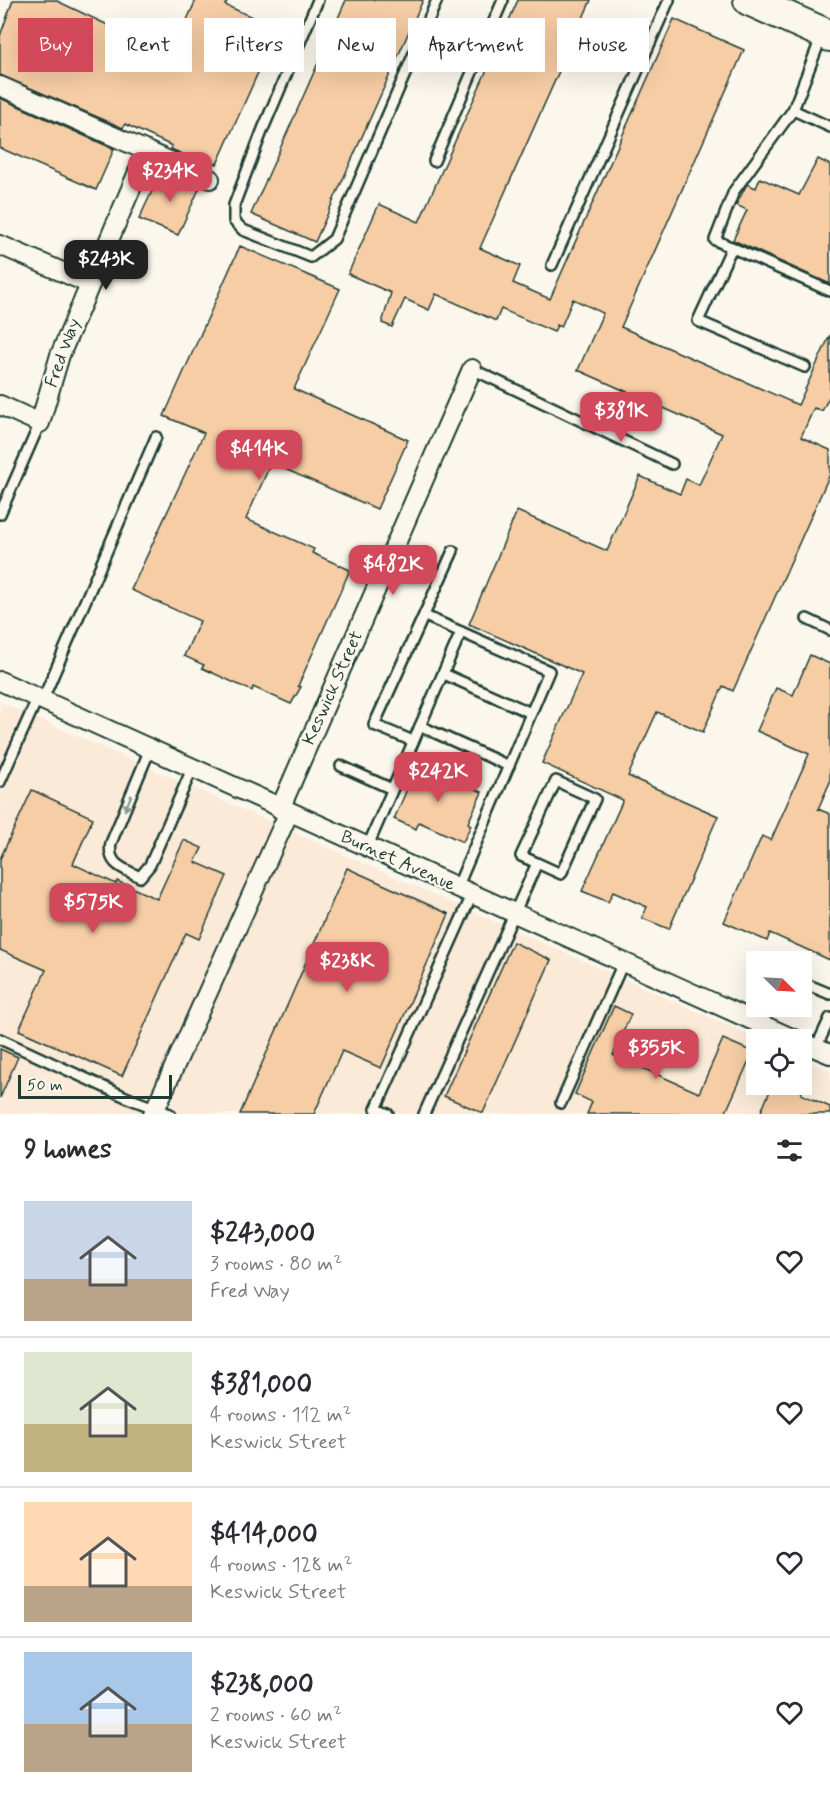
<!DOCTYPE html>
<meta charset="utf-8">
<style>
body{margin:0;font-family:Mynerve,sans-serif;background:#f7f7f7;color:#2b2b33;height:100vh;display:flex;flex-direction:column;font-size:22px;white-space:nowrap}
*{box-sizing:border-box;margin:0}
p{font-size:20px;color:#7c7c81}
.icon{flex:none;width:33px;height:33px;fill:none;stroke:currentColor;stroke-width:2;stroke-linecap:round;stroke-linejoin:round}
.map{position:relative;height:1114px;overflow:hidden}
.side{display:flex;flex-direction:column;background:#fff;flex:1}
.side>*{flex:none}
.hud{position:absolute;left:18px;top:18px;width:795px;height:54px;display:flex;gap:12px}
.needle{width:39px;rotate:114deg}
.buttons{position:absolute;left:746px;top:951px;display:grid;gap:12px}
.buttons a{display:grid;place-items:center;width:66px;height:66px;border-radius:0px;background:#fff;box-shadow:0 6px 24px #0002;font-size:30px}
.scale{position:absolute;left:18px;bottom:15px;width:154px;box-sizing:border-box;padding-left:6px;border:3px solid #1f3d34;border-top:0;font-size:16px;line-height:21px;white-space:nowrap;color:#1f3d34;-webkit-text-stroke:4px #fbf7ec;paint-order:stroke}
.price{position:absolute;translate:-50% -51px;padding:0 14px;border-radius:12px;background:#d1495b;color:#fff;font-size:20px;line-height:39px;filter:drop-shadow(0 2px 3px #0008)}
.price::after{content:'';position:absolute;left:50%;top:36px;width:18px;height:14px;margin-left:-9px;background:inherit;clip-path:polygon(0 0,100% 0,50% 100%)}
.price.current{background:#222;color:#fff}
ul{padding:0;list-style:none}
li{display:flex;align-items:center;gap:18px;height:150px;padding:0 24px}
li+li{border-top:2px solid #e1e1e2}
li span{display:grid;place-items:center;flex:none;width:168px;height:120px;border-radius:0px;color:#555}
li>.icon{margin-inline-start:auto}
span .icon{width:72px;height:72px;fill:#fffc;stroke-width:1}
li b{font-size:26px}
h2{display:flex;justify-content:space-between;align-items:center;height:72px;padding:0 24px;font-size:26px}
.chip{padding:0 21px;border-radius:0px;background:#fff;box-shadow:0 6px 24px #0002;font-size:21px;line-height:54px}
.chip.current{background:#d1495b;color:#fff}
.map>svg:first-child{display:block}
</style>
<div class="map">
<svg width="830" height="1114" viewBox="0 0 830 1114">
<rect width="100%" height="100%" fill="#fbf7ec"/>
<filter id="ink" filterUnits="userSpaceOnUse"><feTurbulence type="fractalNoise" baseFrequency=".0167" numOctaves="2"/><feDisplacementMap in="SourceGraphic" scale="12" xChannelSelector="R" yChannelSelector="G"/><feConvolveMatrix kernelMatrix="1 2 1 2 8 2 1 2 1" color-interpolation-filters="sRGB"/></filter>
<g filter="url(#ink)">
<path fill="#faead7" d="M0,702L759,1039L756,1040V1084H801V1058L830,1071V1114H0Z"/>
<g fill="#f6cda5" stroke="#1f3d34" stroke-width="1.5">
<path d="M13,0H55L171,55L196,0H228L225,5L261,21L257,30L274,37L217,164L211,162L209,166L171,149L172,146L125,124L123,128L0,75V36Z"/>
<path d="M346,0H423L315,242L251,214Z"/>
<path d="M518,0H591L480,248L520,266L513,283L550,299L674,19L744,50L621,327L798,405L830,335V395L822,411L814,408L801,437L830,450V474L733,691L723,686L703,732L657,712L628,776L718,816L669,929L642,918L647,907L613,892L608,902L582,891L623,800L542,763L582,674L469,624L517,511L607,551L640,476L680,494L686,479L699,485L722,434L578,370L603,313L573,299L561,327L557,325L554,332L501,309L496,321L436,294L429,310L405,299L392,327L382,323L391,293L348,274L379,204L419,222Z"/>
<path d="M0,98L114,149L96,190L0,148Z"/>
<path d="M818,159L830,165V284L733,240L747,210L736,205L747,184L756,188L760,178L799,195Z"/>
<path d="M162,170L200,187L178,235L139,219Z"/>
<path d="M240,246L340,289L294,389L408,440L377,509L271,463L246,519L314,549L312,553L350,570L298,686L301,687L291,704L253,687L252,691L202,668L204,665L184,656L200,621L131,590L204,433L164,416Z"/>
<path d="M810,655L830,664V782L818,809L830,814V960L770,933L767,941L724,922L762,836L771,840L809,754L757,731L776,688L793,695Z"/>
<path d="M419,762L482,792L468,823L471,825L463,842L419,822L416,829L394,819Z"/>
<path d="M32,790L93,818L73,864L116,884L117,881L157,899L184,840L202,848L195,862L227,876L199,939L186,933L122,1076L19,1030L46,970L0,950V859Z"/>
<path d="M347,868L449,914L381,1068L342,1051L314,1114H240Z"/>
<path d="M513,942L551,960L483,1113L444,1096Z"/>
<path d="M614,1006L631,1014L613,1055L699,1093L723,1039L753,1052L725,1114H587L592,1102L575,1094Z"/>
<path d="M0,1049L18,1057L0,1098Z"/>
<path d="M773,1084H805L801,1094L830,1107V1114H760Z"/>
</g>
<g fill="none" stroke-linecap="round" stroke-linejoin="round">
<g stroke="#1f3d34" stroke-width="14">
<g id="lane">
<path d="M318,0L263,129L234,205V221L243,230L311,257L334,239L437,0"/>
<path d="M821,38L793,110L830,127"/>
<path d="M793,110L734,191L715,240L830,291"/>
<path d="M434,161L503,0"/>
<path d="M732,247L698,321L805,367"/>
<path d="M552,265L669,0"/>
<path d="M472,369L672,464"/>
<path d="M0,514L40,423"/>
<path d="M425,616L549,671L457,888"/>
<path d="M807,619L830,630"/>
<path d="M444,674L531,713"/>
<path d="M43,699L156,437"/>
<path d="M420,726L509,766"/>
<path d="M413,741L374,725L453,551"/>
<path d="M150,749L111,843C107,865 123,868 140,877L150,865L192,769"/>
<path d="M341,766L392,789"/>
<path d="M0,782L38,697"/>
<path d="M367,848L461,632"/>
<path d="M801,982L830,994"/>
<path d="M0,1039L128,1098L170,1114"/>
<path d="M816,1048L830,1018"/>
<path d="M561,1103L623,963"/>
<path d="M388,1114L376,1109L472,895"/>
<path d="M424,1114L537,863L561,874L595,799L556,781L521,856L537,863"/>
</g>
</g>
<g stroke="#1f3d34" stroke-width="22">
<g id="street">
<path d="M0,86L210,179"/>
<path d="M0,245L90,284"/>
<path d="M0,405L40,423L60,355L147,151"/>
<path d="M0,681L796,1040"/>
<path d="M280,809L472,369"/>
<path d="M801,1042L830,1054"/>
<path d="M153,1114L289,812"/>
</g>
</g>
<g stroke="#1f3d34" stroke-width="34">
<path id="primary" d="M749,0L830,36"/>
</g>
<use href="#lane" stroke="#fbf7ec" stroke-width="9"/>
<use href="#street" stroke="#fbf7ec" stroke-width="18"/>
<use href="#primary" stroke="#fbf7ec" stroke-width="30"/>
</g>
<defs><path id="oneway-solid" d="M-6-.8H1V-3.2L6.5 0L1 3.2V.8H-6Z" transform="scale(1.5)"/></defs>
<use fill="#8d9a90" href="#oneway-solid" transform="translate(128 803) rotate(113)"/>
</g>
<g text-anchor="middle" dominant-baseline="central" stroke-width="5" stroke-linejoin="round" paint-order="stroke">
<g font-size="18" fill="#1f3d34" stroke="#fbf7ec">
<text transform="translate(63 353) rotate(-70)">Fred Way</text>
<text transform="translate(333 688) rotate(-66)">Keswick Street</text>
<text transform="translate(398 861) rotate(24)">Burnet Avenue</text>
</g>
</g>
</svg>
<div class="buttons">
<a><svg class="needle" viewBox="-14 -14 28 28"><path d="M0-13l5 13h-10z" fill="#e53935"/><path d="M0 13l5-13h-10z" fill="#7c7c81"/></svg></a>
<a><svg class="icon" aria-label="locate" viewBox="0 0 24 24"><circle cx="12" cy="12" r="6"/><path d="M12 2v4M12 18v4M2 12h4M18 12h4"/></svg></a>
</div>
<div class="scale">50 m</div>
<b class="price" style="left:170px;top:203px">$234K</b>
<b class="price current" style="left:106px;top:291px">$243K</b>
<b class="price" style="left:621px;top:443px">$381K</b>
<b class="price" style="left:259px;top:481px">$414K</b>
<b class="price" style="left:393px;top:596px">$482K</b>
<b class="price" style="left:438px;top:803px">$242K</b>
<b class="price" style="left:93px;top:934px">$575K</b>
<b class="price" style="left:347px;top:993px">$238K</b>
<b class="price" style="left:656px;top:1080px">$355K</b>
<div class="hud">
<a class="chip current">Buy</a>
<a class="chip">Rent</a>
<a class="chip">Filters</a>
<a class="chip">New</a>
<a class="chip">Apartment</a>
<a class="chip">House</a>
</div>
</div>
<section class="side">
<h2>9 homes<svg class="icon" aria-label="filters" viewBox="0 0 24 24"><path d="M4 7h16M4 17h16"/><circle cx="9" cy="7" r="2"/><circle cx="15" cy="17" r="2"/></svg></h2>
<ul>
<li><span style="background:linear-gradient(#c9d6e8 65%,#b9a48a 0)"><svg class="icon" aria-label="home" viewBox="0 0 24 24"><path d="M3 11l9-7 9 7M6 9v11h12V9"/></svg></span><div><b>$243,000</b><p>3 rooms · 80 m²</p><p>Fred Way</p></div><svg class="icon" aria-label="heart" viewBox="0 0 24 24"><path d="M12 20l-8-8c-3-5 5-10 8-4 3-6 11-1 8 4z"/></svg></li>
<li><span style="background:linear-gradient(#dfe7d0 60%,#c2b280 0)"><svg class="icon" aria-label="home" viewBox="0 0 24 24"><path d="M3 11l9-7 9 7M6 9v11h12V9"/></svg></span><div><b>$381,000</b><p>4 rooms · 112 m²</p><p>Keswick Street</p></div><svg class="icon" aria-label="heart" viewBox="0 0 24 24"><path d="M12 20l-8-8c-3-5 5-10 8-4 3-6 11-1 8 4z"/></svg></li>
<li><span style="background:linear-gradient(#ffd9b3 70%,#b9a48a 0)"><svg class="icon" aria-label="home" viewBox="0 0 24 24"><path d="M3 11l9-7 9 7M6 9v11h12V9"/></svg></span><div><b>$414,000</b><p>4 rooms · 128 m²</p><p>Keswick Street</p></div><svg class="icon" aria-label="heart" viewBox="0 0 24 24"><path d="M12 20l-8-8c-3-5 5-10 8-4 3-6 11-1 8 4z"/></svg></li>
<li><span style="background:linear-gradient(#a9c7e8 60%,#b9a48a 0)"><svg class="icon" aria-label="home" viewBox="0 0 24 24"><path d="M3 11l9-7 9 7M6 9v11h12V9"/></svg></span><div><b>$238,000</b><p>2 rooms · 60 m²</p><p>Keswick Street</p></div><svg class="icon" aria-label="heart" viewBox="0 0 24 24"><path d="M12 20l-8-8c-3-5 5-10 8-4 3-6 11-1 8 4z"/></svg></li>
</ul>
</section>
